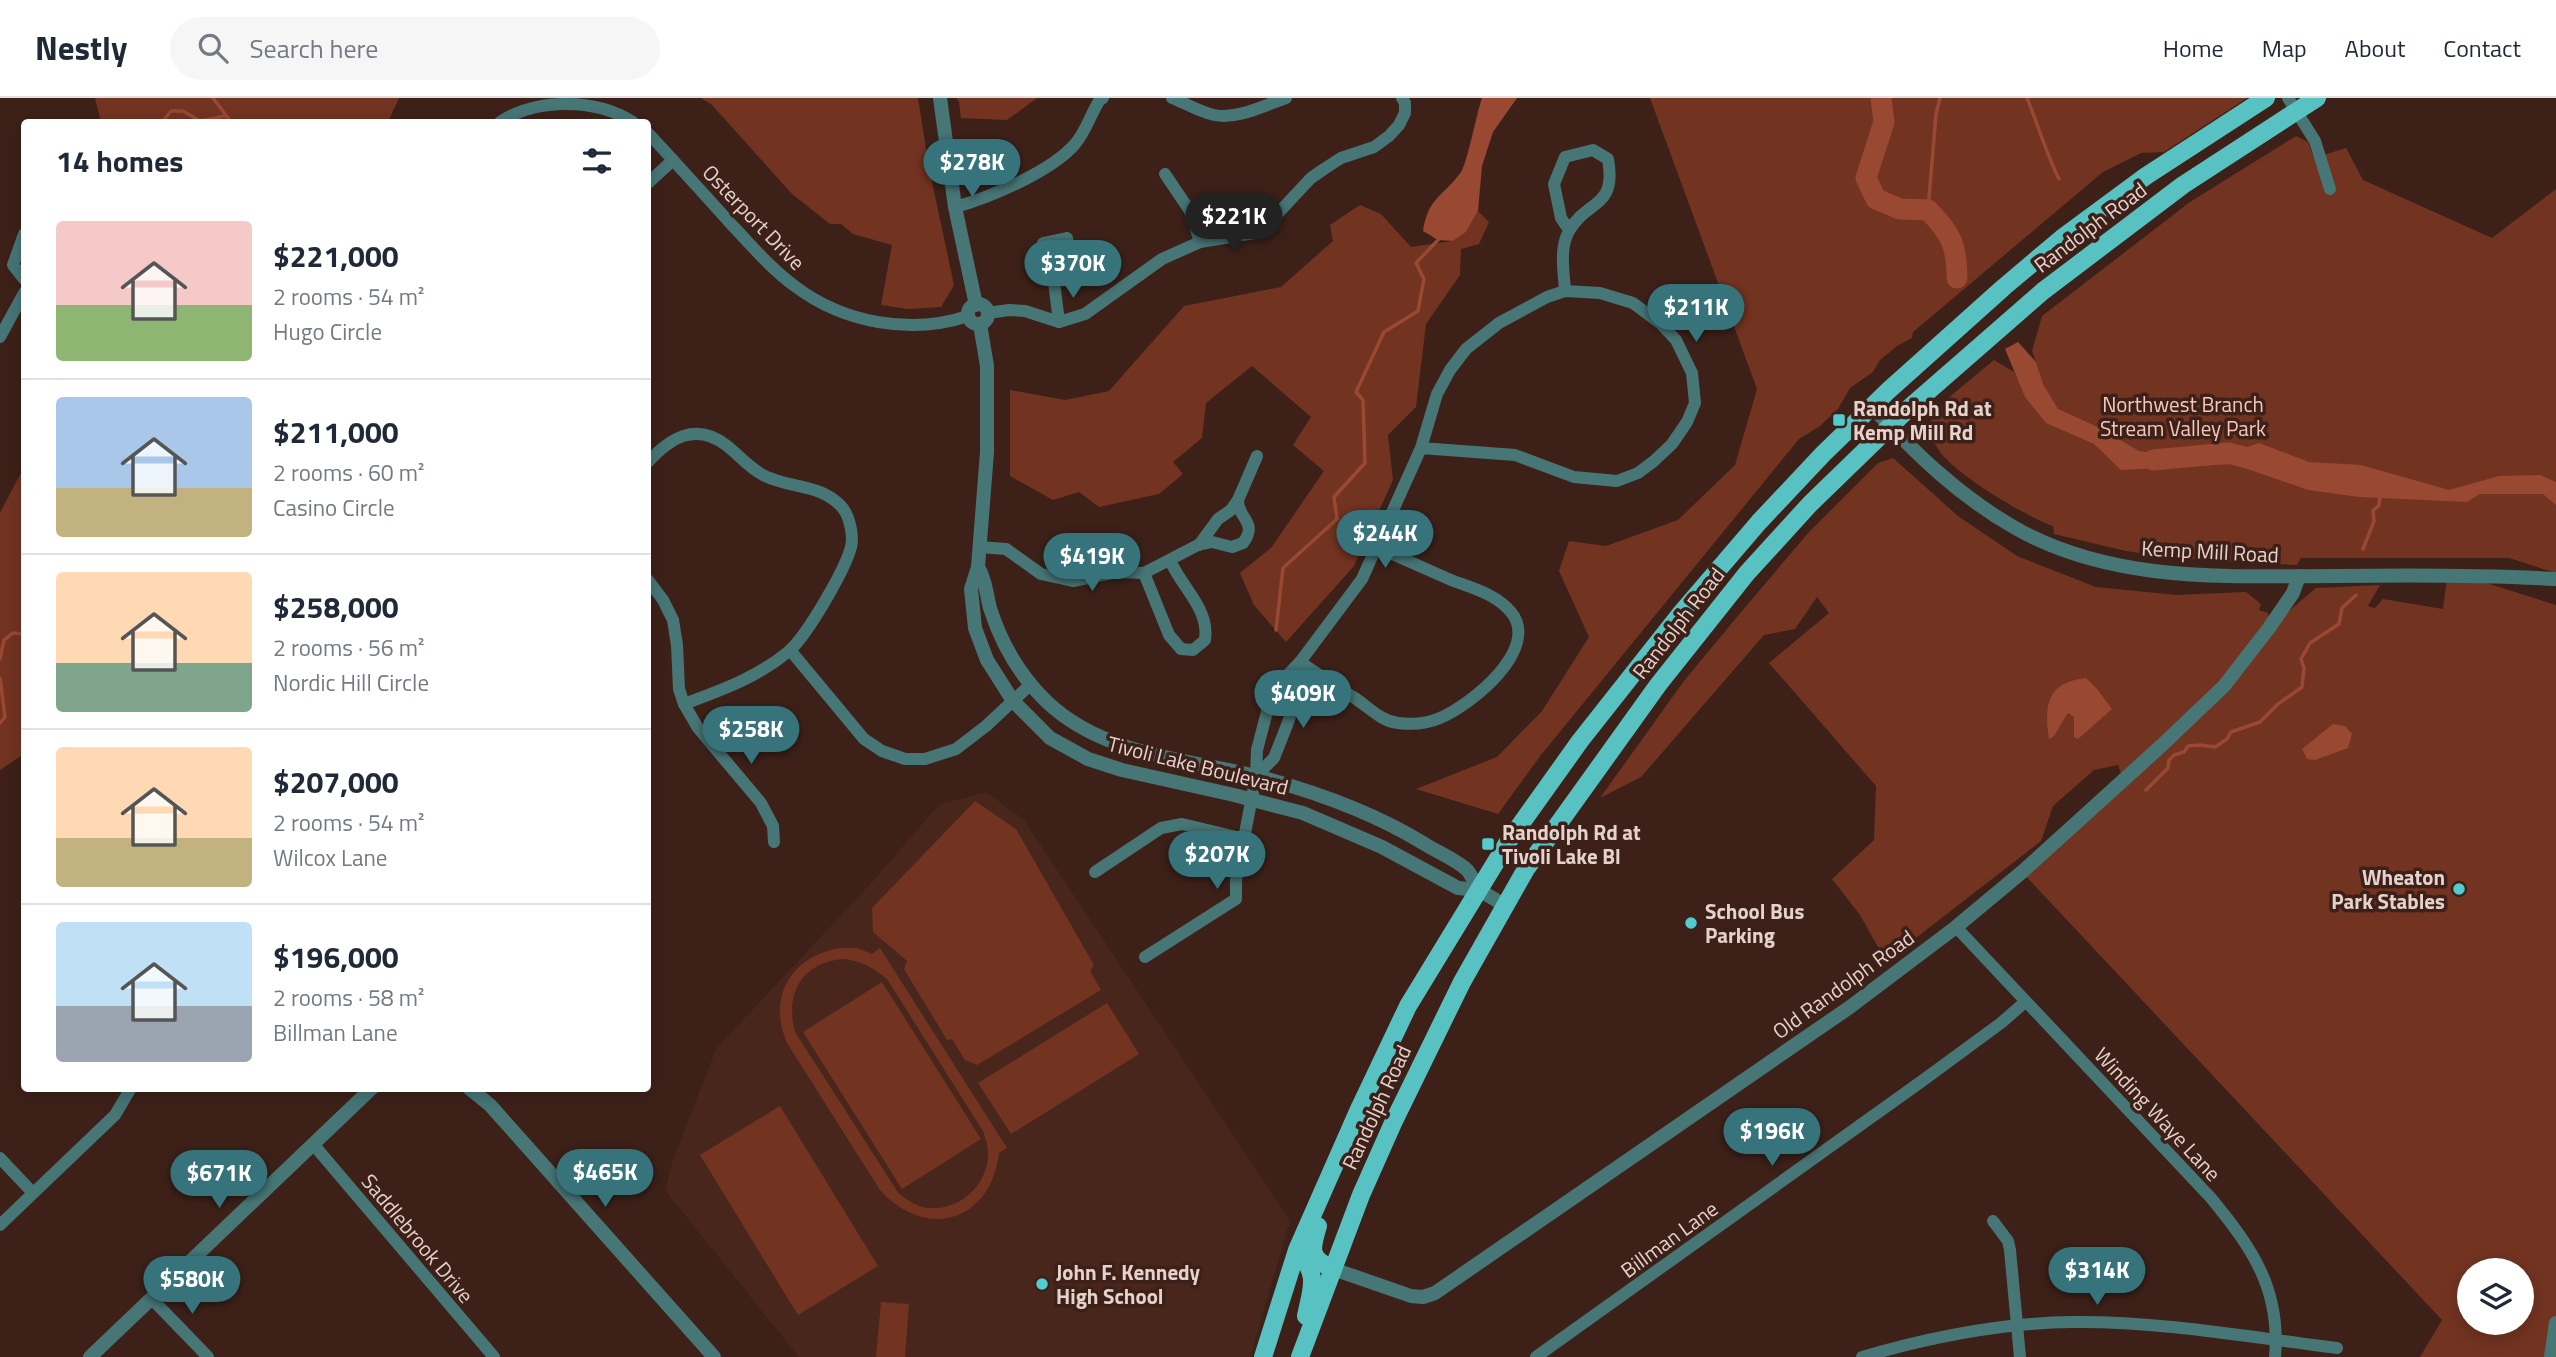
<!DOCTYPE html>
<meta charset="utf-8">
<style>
body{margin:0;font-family:"Titillium Web",sans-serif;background:#f6f6f7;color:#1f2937;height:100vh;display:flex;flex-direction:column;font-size:26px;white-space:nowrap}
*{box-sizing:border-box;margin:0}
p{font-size:23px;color:#747a83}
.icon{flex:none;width:38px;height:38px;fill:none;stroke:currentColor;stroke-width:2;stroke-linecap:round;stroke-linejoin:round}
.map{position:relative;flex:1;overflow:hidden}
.drawer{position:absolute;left:21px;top:21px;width:630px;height:973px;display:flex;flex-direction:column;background:#fff;border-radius:7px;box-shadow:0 4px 18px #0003}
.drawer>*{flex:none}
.fabs{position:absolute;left:2457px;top:1160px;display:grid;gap:14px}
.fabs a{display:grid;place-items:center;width:77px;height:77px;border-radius:50%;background:#fff;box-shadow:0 4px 18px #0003;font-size:35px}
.price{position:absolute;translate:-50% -60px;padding:0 16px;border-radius:24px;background:#36737b;color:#fff;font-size:23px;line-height:46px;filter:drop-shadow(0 2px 4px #0008)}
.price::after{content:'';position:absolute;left:50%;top:42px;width:21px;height:16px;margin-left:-10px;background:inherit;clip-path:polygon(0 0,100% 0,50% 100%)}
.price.active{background:#222;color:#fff}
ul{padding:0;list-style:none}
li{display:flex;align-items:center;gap:21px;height:175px;padding:0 35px}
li+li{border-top:2px solid #e0e1e3}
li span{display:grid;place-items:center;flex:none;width:196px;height:140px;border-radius:7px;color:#555}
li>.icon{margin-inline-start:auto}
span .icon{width:84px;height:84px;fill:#fffc;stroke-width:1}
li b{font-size:30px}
h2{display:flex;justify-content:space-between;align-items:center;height:84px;padding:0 35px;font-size:30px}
header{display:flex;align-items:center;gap:42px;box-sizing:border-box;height:98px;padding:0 35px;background:#fff;border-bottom:2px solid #e0e1e3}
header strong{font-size:33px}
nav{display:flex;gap:38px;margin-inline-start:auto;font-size:24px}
.search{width:490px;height:63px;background:#f6f6f7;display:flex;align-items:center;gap:18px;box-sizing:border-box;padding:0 24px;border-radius:38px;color:#747a83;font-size:26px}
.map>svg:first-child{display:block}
</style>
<header>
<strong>Nestly</strong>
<div class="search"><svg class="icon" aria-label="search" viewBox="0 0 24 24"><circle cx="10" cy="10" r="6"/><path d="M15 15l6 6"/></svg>Search here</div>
<nav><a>Home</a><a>Map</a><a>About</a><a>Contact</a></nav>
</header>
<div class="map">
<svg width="2556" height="1259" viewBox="0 0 2556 1259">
<rect width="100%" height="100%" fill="#3d2119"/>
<path fill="#49261c" d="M986,694L1024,722L1290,1123L1250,1259H799L665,1092L672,1065L716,951L873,783L939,707Z"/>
<g fill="#733321" fill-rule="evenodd">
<path d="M95,0H399L388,24H101Z"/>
<path d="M701,0H918L929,70L954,187L941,209L908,211L881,207L892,147L853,136L841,126H830L792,96L712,7Z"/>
<path d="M956,0H1037L1007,22L961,20L959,4Z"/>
<path d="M1650,0H2247L2164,54L2141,55L2103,74L1913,234L1912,240L1897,248L1880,262L1873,274L1850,290L1838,311L1820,328L1799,341L1541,657L1498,716L1416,691L1497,659L1542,613L1589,539L1559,473L1569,443L1606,448L1678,422L1735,367L1757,291Z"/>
<path d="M2296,38L2308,44L2314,60L2346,50L2363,82L2492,140L2556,91V475L2509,460H2301L2297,467L2173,460L2126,453L2054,436L2053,428C2025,418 1954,376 1938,351C1933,343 1930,336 1927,328L1947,301L1994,262L2014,274L2018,282L2037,267L2032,253L2042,218L2190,104Z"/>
<path d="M1360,107L1381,116L1411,149L1453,143L1466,134L1478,113L1489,124L1479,146L1461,151L1460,177L1426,226L1416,309L1388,337L1393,382L1354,468L1286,544L1254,507L1240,475L1271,450L1324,373L1293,347L1311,319L1252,268L1206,305L1202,340L1173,364L1183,376L1159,396L1099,409L1079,394L1053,402L1010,378V292L1065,302L1109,293L1184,208L1281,189L1333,143L1330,127Z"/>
<path d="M1893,360L1958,418L2017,458L2096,489L2176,497L2246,494L2261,506L2259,512L2268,515L2270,529L2316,490L2380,487L2368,508L2375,510L2383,501L2443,511L2448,473L2556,507V1259H2420L2442,1222L2022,774L2123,681L2118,667L2094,672L2053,708L2041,743L1886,863L1860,817L1832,781L1874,742L1876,688L1769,565L1829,515L1817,499L1795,531L1764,537L1641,679L1600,700L1684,583L1737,519L1809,434L1878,365ZM2469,1172H2522V1225H2469Z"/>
<path d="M24,369V656L0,672V415Z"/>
<path d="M975,703L1016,731L1094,867L1090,873L1101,892L977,967L965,962L952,941L947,942L904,871L907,863L873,834L872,810Z"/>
<path d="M840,850H857L872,856L880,850L1007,1050L999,1055C991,1124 926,1143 880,1092L787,945C767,899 791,858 840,850ZM843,861C862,863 872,869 887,881L983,1033C986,1042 989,1051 988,1060C985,1093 951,1118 919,1108C912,1105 905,1100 899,1096L795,934C785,896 801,865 843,861Z"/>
<path d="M882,884L981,1041L902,1091L803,934Z"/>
<path d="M1107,905L1139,956L1011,1036L978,985Z"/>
<path d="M780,1008L878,1168L798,1217L700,1057Z"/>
<path d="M881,1204L909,1206L905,1259H876Z"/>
</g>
<g fill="#994831">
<path d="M1482,0H1517L1493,34L1482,68L1478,113L1466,134L1453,143L1438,142L1423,133C1428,99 1444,98 1461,74C1467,66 1477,14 1482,0Z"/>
<path d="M2018,244L2036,264L2043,286L2058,311L2100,330L2139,353L2205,363L2259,345L2309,364L2361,367L2449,392L2499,378L2540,377L2556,384V407L2543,396H2480L2467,404L2359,399L2308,392L2233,366L2121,372L2094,346L2046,325L2025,299L2005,251Z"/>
<path d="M2086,580L2097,591L2112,611L2078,641L2074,639V619L2068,615L2054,638L2049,641C2044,607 2047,584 2086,580Z"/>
<path d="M2333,626L2345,628L2352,636L2348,650L2315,662L2307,661L2302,651Z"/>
</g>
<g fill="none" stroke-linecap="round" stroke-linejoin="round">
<g stroke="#994831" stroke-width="3.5">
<path d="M213,0L231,24"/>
<path d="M2027,0C2038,27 2046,55 2059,81"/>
<path d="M162,24L171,13H183L200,23L225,18"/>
<path d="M1928,112L1936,16L1940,0"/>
<path d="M2363,451L2374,423L2373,413L2379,407L2380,398"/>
<path d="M1276,532L1283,470L1337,421L1334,399L1365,365L1363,302L1356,294L1384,234L1418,213L1424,181L1416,165L1438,142"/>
<path d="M0,561L4,542L13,535L24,536"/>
<path d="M0,580L5,619L0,625"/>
<path d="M2146,692L2168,670L2169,662L2174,657L2184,654L2188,648L2200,647L2215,649L2227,641L2231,634L2260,624L2278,606L2302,589L2304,570L2301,561L2310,545L2339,526L2342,510L2356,497"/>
</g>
<g stroke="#994831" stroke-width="21">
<path d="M1881,0L1884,24L1866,80L1876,101L1900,111L1928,112C1951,135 1957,148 1957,180"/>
<path d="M2153,362L2228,355L2256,362"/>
</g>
<g stroke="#477676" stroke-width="12">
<path d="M1172,0C1185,5 1200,14 1214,17C1237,22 1265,7 1286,0"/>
<path d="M2288,0L2315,43L2330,91"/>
<path d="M500,24C537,0 595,0 633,24"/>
<path d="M648,35C676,65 703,95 731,126C752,148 771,171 796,189C844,225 911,237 968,218"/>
<path d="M1165,76L1190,113L1200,144"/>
<path d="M648,85L673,62"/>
<path d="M955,109C989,100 1052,73 1075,46C1085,35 1091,16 1099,3L1103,0"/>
<path d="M24,136L13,167L24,181"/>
<path d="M1054,184L1075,179L1067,140L1043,145L1054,184L1059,224"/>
<path d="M1565,193C1564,175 1559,150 1569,133C1587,101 1617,111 1608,61L1593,52L1565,59L1554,86L1561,120L1569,132"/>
<path d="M988,215L1009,212L1025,213L1059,224L1085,216L1162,161L1200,144L1255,135L1267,127L1311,80L1324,71L1341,60L1374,49L1389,38L1399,27L1405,15V5L1402,0"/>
<path d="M0,239L24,195"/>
<path d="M648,364C670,340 695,324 726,347C739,357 749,370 763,377C790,391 819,385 841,408C849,416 854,437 851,449C845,472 807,538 788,554C756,580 722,592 684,606"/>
<path d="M1199,447L1218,421L1231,412L1238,402L1257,358"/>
<path d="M979,449L1006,451L1041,476L1073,483L1117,474L1144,475L1198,447L1212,444L1232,449L1243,445C1259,424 1237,420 1238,402"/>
<path d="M1144,475L1169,537L1181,551L1193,552L1205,542C1210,511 1181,489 1170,462"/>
<path d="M648,482L663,502L673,522L677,547L679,591L684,606L698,630L761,705L773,728L774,744"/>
<path d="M790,552L864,641L882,653L905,661H925L956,651L986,628L1031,586"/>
<path d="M1300,564C1317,576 1335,587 1353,599C1368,608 1380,623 1398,625C1413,627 1426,626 1440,620C1471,607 1541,551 1511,514C1496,496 1472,490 1451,482C1426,471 1402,460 1378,450"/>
<path d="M1256,678L1274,660L1287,627L1298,596L1300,564"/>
<path d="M1095,774L1161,730L1182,726L1245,741"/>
<path d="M1956,829L2211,1100C2252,1150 2281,1191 2275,1259"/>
<path d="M1145,859L1236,801V782L1256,678L1257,652L1269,606L1280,585L1300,564L1362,481L1421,350L1437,296L1450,272L1466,251L1499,225L1547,199L1565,193L1600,195L1633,205L1661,226L1676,242L1692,275L1695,305L1687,324L1672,346L1654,363L1638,375L1617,383L1574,379L1515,357L1421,350"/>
<path d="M313,1046L494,1259"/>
<path d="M0,1060L33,1095"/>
<path d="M1993,1123L2008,1143L2010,1152L2020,1259"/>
<path d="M0,1127L115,1017L131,990"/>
<path d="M151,1200L208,1259"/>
<path d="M1536,1259L1922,983L2001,925L2025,904"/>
<path d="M1862,1259C1930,1239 2000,1225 2072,1224C2160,1223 2249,1239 2337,1250"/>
</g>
<g stroke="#477676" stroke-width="14">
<path d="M940,0L955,109L976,207"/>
<circle cx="978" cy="216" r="10"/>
<path d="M980,226L987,268V354L978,469L971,491L975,530L987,562L1013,603L1050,640L1088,661L1122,672L1234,697L1303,715L1382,749L1458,790L1479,792L1506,808"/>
<path d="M1872,309C1916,356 1960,399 2017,431C2115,486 2231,478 2339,478C2411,477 2484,477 2556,481"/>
<path d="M978,469C986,482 986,495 990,510C1001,545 1020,578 1047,604C1104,658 1188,661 1260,679C1316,694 1374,715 1423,745C1435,753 1459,763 1468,773C1472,778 1475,786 1479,792"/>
<path d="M469,990L490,1007L714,1259"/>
<path d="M1333,1171L1411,1198L1423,1199L1435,1195L1850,909L1956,829L2022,774L2161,648L2224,588L2269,530L2293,495L2299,478"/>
<path d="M90,1259L372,990"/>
<path d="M2551,1259L2556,1225"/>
</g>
<g stroke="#58c2c3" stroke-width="18">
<path d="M1318,1128C1311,1151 1308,1160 1333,1171"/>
<path d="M1298,1153C1319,1178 1312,1188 1306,1218"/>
<path d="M1263,1259L1297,1152L1360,1009L1408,908L1508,744L1580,643L1681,515L1759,424L1823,356L1889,292L2004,189L2062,140L2146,78L2266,0"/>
<path d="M1300,1259L1361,1097L1393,1025L1462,884L1526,771L1658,587L1747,475L1810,406L1909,310L2043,193L2183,87L2317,0"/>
</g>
</g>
<g fill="#52cdcf" stroke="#3d2119" stroke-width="2.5">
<rect x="1832" y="315" width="14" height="14" rx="3.5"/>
<rect x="1481" y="739" width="14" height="14" rx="3.5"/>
<circle cx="2459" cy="791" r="7"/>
<circle cx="1691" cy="825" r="7"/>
<circle cx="1042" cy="1186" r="7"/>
</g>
<g text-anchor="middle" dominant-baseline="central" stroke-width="7" stroke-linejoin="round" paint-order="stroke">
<g font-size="21" fill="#e5d2cc" stroke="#3d2119">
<text transform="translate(754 119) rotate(46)">Osterport Drive</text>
<text transform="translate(2090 129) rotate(-37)">Randolph Road</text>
<text transform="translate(2210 453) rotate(3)">Kemp Mill Road</text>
<text transform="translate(1678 525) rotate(-52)">Randolph Road</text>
<text transform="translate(1198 667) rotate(14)">Tivoli Lake Boulevard</text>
<text transform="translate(1843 886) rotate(-36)">Old Randolph Road</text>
<text transform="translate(1376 1009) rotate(-65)">Randolph Road</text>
<text transform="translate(2158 1016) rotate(47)">Winding Waye Lane</text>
<text transform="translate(418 1140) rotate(50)">Saddlebrook Drive</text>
<text transform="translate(1669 1141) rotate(-36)">Billman Lane</text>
</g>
<g font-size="21" fill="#f6c7b9" stroke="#3d2119">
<text x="2183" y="306">Northwest Branch<tspan x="2183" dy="24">Stream Valley Park</tspan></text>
</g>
<g font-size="21" font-weight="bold" fill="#e5d2cc" stroke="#3d2119" text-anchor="start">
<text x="1853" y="310">Randolph Rd at<tspan x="1853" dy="24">Kemp Mill Rd</tspan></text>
<text x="1502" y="734">Randolph Rd at<tspan x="1502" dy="24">Tivoli Lake Bl</tspan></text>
<text x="2445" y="779" text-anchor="end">Wheaton<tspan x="2445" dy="24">Park Stables</tspan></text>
<text x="1705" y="813">School Bus<tspan x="1705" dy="24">Parking</tspan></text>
<text x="1056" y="1174">John F. Kennedy<tspan x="1056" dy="24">High School</tspan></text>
</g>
</g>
</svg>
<div class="fabs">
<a><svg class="icon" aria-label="layers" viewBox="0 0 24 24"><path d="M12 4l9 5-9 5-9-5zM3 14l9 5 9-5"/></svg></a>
</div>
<b class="price" style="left:972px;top:101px">$278K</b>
<b class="price active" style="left:1234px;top:155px">$221K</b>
<b class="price" style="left:1073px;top:202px">$370K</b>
<b class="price" style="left:1696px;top:246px">$211K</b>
<b class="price" style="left:1385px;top:472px">$244K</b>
<b class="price" style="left:1092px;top:495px">$419K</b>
<b class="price" style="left:1303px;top:632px">$409K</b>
<b class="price" style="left:751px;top:668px">$258K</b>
<b class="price" style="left:1217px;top:793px">$207K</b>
<b class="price" style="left:1772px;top:1070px">$196K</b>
<b class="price" style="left:605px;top:1111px">$465K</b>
<b class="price" style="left:219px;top:1112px">$671K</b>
<b class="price" style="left:2097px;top:1209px">$314K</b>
<b class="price" style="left:192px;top:1218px">$580K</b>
<section class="drawer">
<h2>14 homes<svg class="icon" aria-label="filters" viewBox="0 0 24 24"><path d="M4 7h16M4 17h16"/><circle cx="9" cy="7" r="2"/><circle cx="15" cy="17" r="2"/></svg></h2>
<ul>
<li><span style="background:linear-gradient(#f6c9c9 60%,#8fb573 0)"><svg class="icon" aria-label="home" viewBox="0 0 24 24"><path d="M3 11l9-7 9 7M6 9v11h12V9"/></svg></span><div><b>$221,000</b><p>2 rooms · 54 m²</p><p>Hugo Circle</p></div></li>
<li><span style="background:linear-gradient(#a9c7e8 65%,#c2b280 0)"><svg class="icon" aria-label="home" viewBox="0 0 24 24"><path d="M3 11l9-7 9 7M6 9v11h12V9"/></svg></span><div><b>$211,000</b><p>2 rooms · 60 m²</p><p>Casino Circle</p></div></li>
<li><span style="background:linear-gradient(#ffd9b3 65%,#7fa58c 0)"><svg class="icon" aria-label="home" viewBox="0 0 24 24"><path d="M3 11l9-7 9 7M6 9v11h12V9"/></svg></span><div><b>$258,000</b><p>2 rooms · 56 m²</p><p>Nordic Hill Circle</p></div></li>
<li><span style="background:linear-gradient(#ffd9b3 65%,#c2b280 0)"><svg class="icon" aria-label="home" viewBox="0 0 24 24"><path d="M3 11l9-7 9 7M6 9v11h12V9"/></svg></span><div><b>$207,000</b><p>2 rooms · 54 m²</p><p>Wilcox Lane</p></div></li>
<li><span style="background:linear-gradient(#bfe0f5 60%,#9aa5b1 0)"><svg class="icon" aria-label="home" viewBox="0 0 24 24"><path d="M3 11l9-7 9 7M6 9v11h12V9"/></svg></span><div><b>$196,000</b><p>2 rooms · 58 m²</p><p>Billman Lane</p></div></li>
</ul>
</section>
</div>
